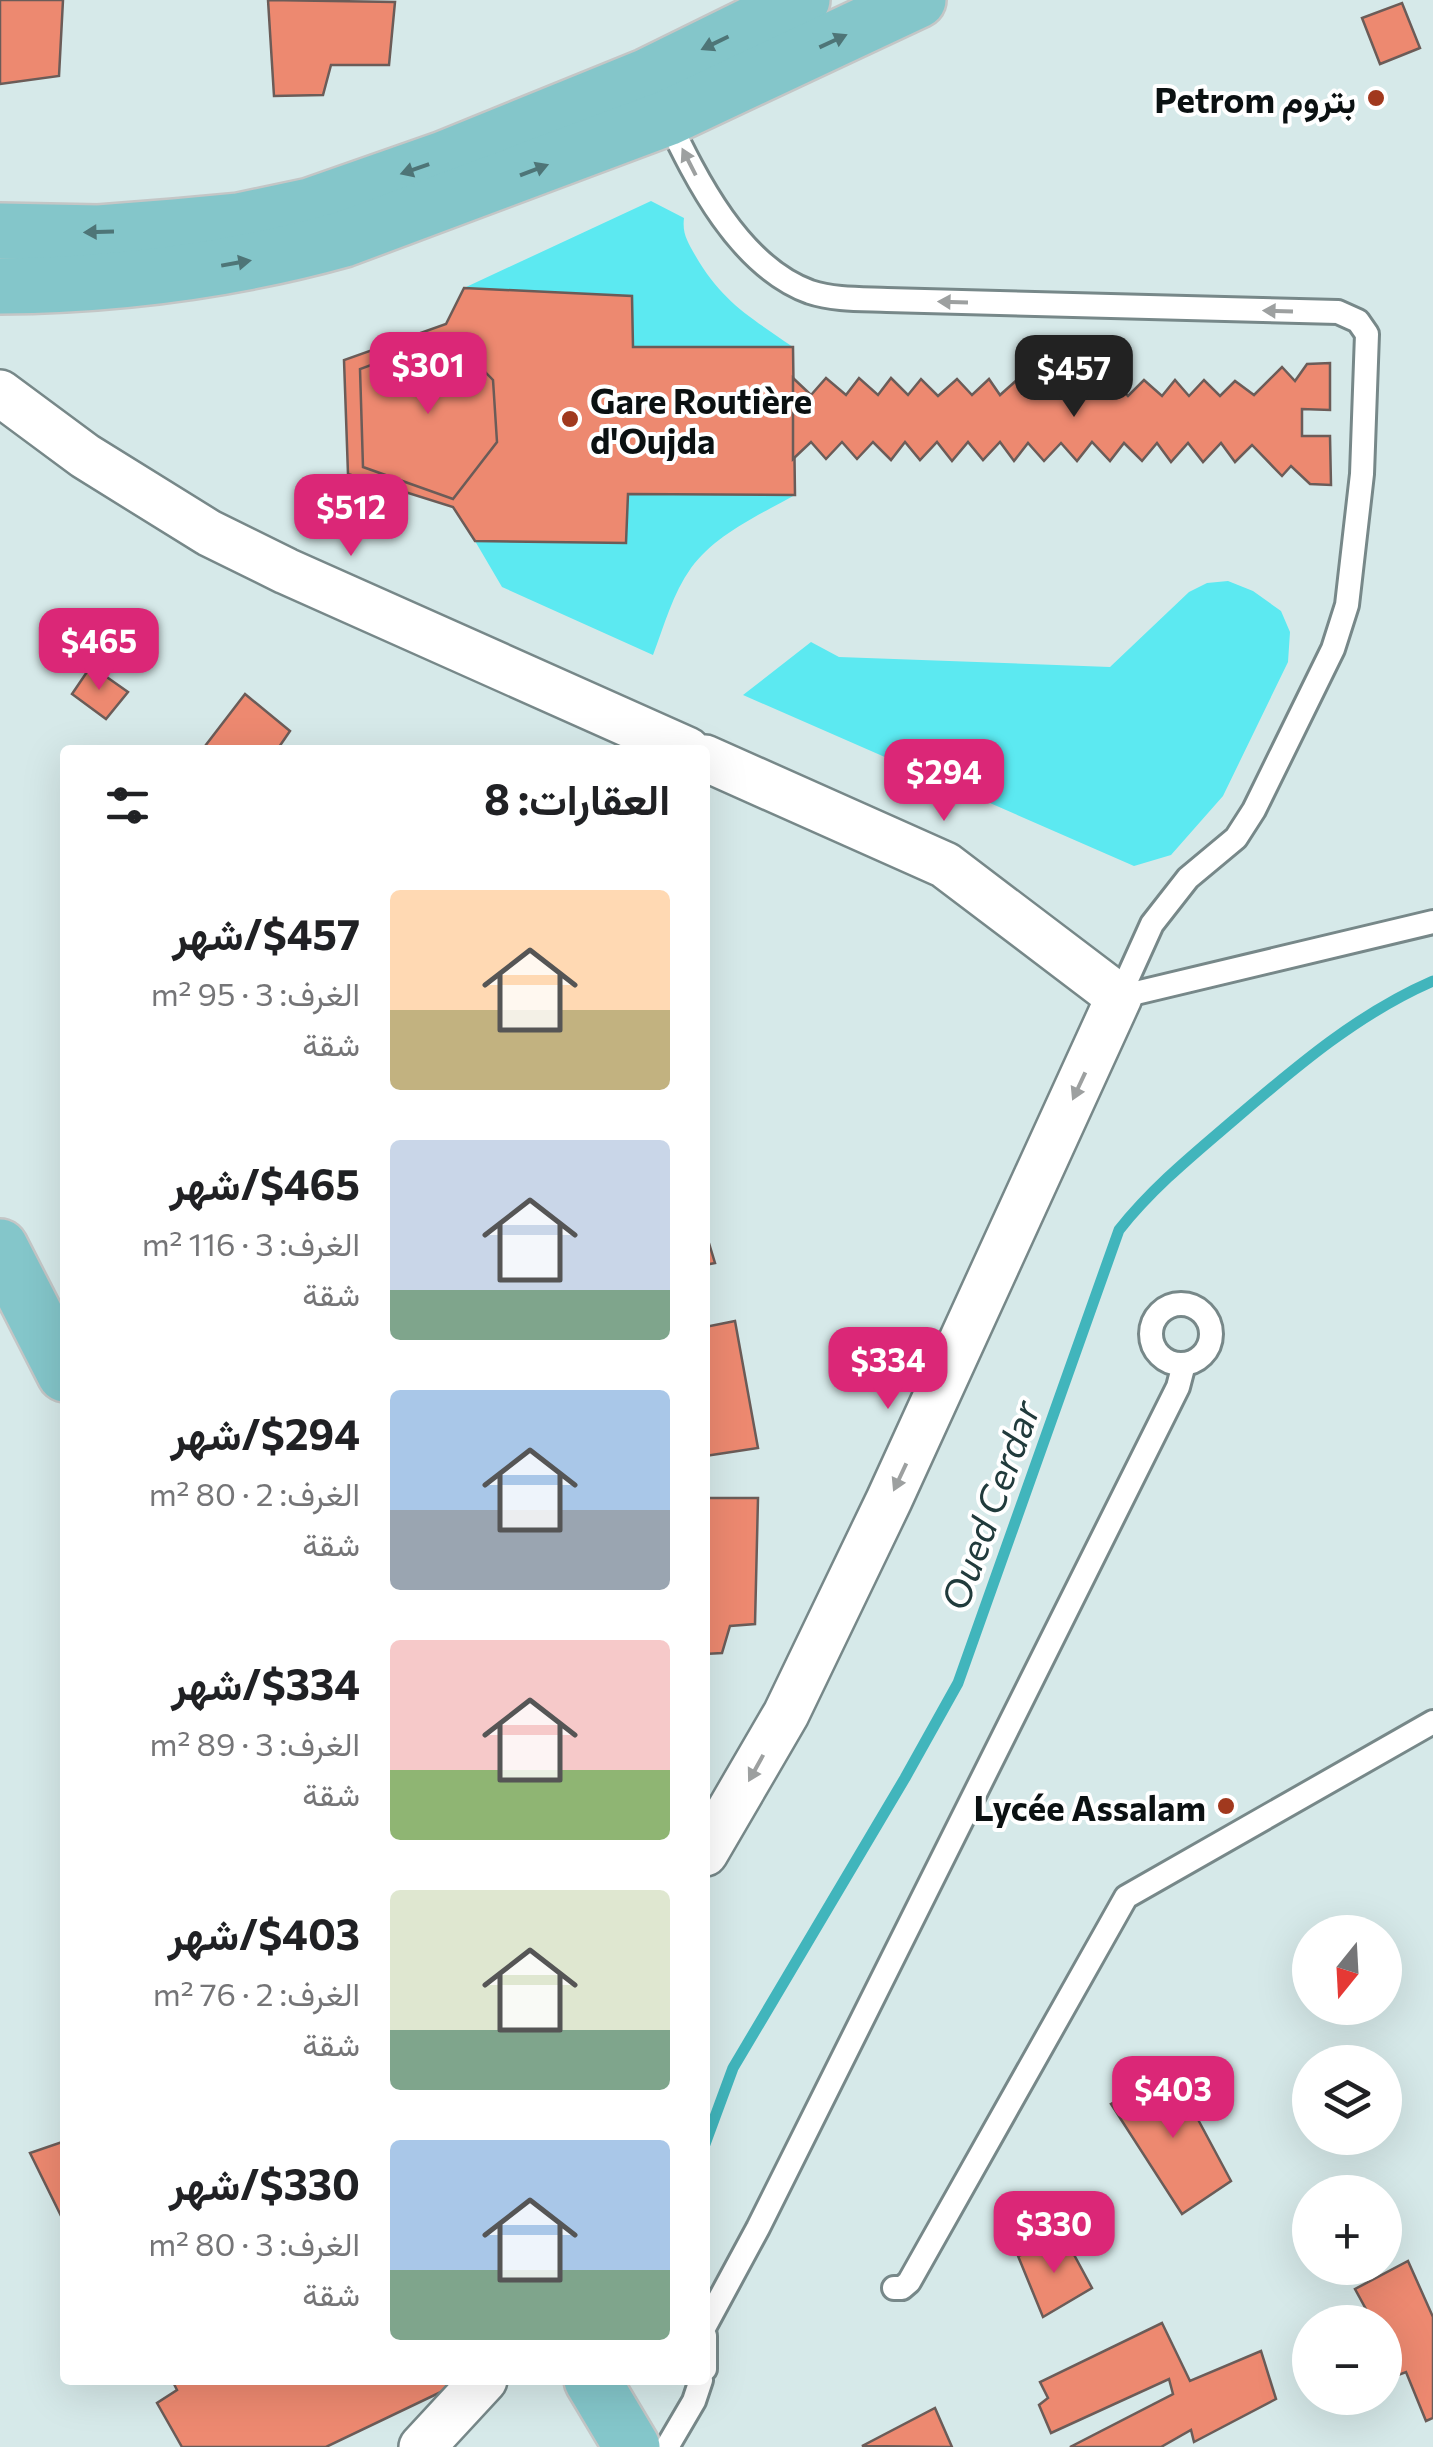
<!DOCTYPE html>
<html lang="ar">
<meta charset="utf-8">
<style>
body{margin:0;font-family:Commissioner,Vazirmatn,sans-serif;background:#f6f6f6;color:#202124;direction:rtl;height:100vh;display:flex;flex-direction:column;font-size:38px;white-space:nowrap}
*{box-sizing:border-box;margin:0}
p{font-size:32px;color:#757577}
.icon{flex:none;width:55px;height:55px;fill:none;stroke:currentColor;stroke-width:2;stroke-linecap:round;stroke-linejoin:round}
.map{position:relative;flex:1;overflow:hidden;direction:ltr}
.drawer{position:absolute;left:60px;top:745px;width:650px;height:1640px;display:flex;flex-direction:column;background:#fff;border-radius:10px;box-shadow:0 10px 40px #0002;direction:rtl}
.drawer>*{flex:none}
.needle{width:65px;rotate:198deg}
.fabs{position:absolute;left:1292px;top:1915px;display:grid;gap:20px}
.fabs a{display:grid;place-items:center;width:110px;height:110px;border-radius:50%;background:#fff;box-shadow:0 10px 40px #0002;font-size:50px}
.price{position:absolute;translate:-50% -85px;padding:0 22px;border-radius:20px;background:#db2777;color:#fff;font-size:32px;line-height:65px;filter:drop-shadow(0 2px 5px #0008)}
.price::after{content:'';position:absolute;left:50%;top:60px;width:30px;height:22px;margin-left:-15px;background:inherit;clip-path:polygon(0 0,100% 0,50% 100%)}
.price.on{background:#222;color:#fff}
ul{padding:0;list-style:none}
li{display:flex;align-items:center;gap:30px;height:250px;padding:0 40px}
li span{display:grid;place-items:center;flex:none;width:280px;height:200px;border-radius:10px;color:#555}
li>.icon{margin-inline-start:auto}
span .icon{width:120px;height:120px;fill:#fffc;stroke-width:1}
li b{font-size:42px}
h2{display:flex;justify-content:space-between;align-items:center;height:120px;padding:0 40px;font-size:42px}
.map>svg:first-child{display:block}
</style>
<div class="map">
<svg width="1433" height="2447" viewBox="0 0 1433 2447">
<rect width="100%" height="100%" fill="#d6e9e9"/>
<g fill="#5ce9f1">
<path d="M651,201L684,218C682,234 688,242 695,255C722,302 750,317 793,347H633L631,296L464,288Z"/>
<path d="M628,494L795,495C759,515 716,534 691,568C673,593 664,626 653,655L502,587L475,541L626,543Z"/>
<path d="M1228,581L1253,591L1281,611L1290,632L1288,662L1223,796L1171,855L1134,866L743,695L811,642L839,657L1110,667L1189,592L1207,583Z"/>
</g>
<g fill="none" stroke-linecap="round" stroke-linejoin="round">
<path stroke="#41b5bc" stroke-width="11" d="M705,2144L733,2068L905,1778L958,1683L1119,1230C1153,1187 1194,1154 1236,1118C1297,1066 1359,1013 1433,981"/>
</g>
<g fill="#ed8970" stroke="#6b5c58" stroke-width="2.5">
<path d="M0,0H63L59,76L0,84Z"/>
<path d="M268,0L395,2L389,65H331L323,95L274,96Z"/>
<path d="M1402,3L1420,48L1380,64L1362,18Z"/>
<path d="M464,288L632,296L633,347H793L795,495L628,494L626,543L475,541L453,507L348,474L344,360L446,324Z"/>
<path d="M450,336L493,380L497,442L453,499L363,467L360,369Z"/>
<path d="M1330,363V410L1302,409V436H1330L1331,485L1310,484L1291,466L1282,476L1252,445L1235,462L1221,443L1203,462L1188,443L1171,462L1157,443L1142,461L1124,443L1110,461L1092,442L1077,461L1061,443L1044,461L1028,443L1014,461L1000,442L983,460L968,442L952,461L937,442L920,460L905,442L891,460L873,442L857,459L842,442L826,459L811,442L793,459V378L811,395L826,378L846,395L859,378L878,395L891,378L908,395L921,379L938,396L957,379L972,395L989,379L1000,395L1018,379L1030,395L1049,380L1063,396L1081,379L1096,396L1112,380L1128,396L1144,380L1162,396L1175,380L1189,396L1204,380L1220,396L1235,381L1254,395L1282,367L1295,381L1307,364Z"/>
<path d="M91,666L128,692L106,719L72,694Z"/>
<path d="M245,694L290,731L277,750H202Z"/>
<path d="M705,1230L715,1263L705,1265Z"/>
<path d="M735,1321L758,1448L705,1456V1327Z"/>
<path d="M705,1498H758L755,1624L730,1626L722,1653L705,1654Z"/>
<path d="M1172,2071L1231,2181L1182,2214L1111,2104Z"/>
<path d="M65,2141V2224L30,2153Z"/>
<path d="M1065,2238L1092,2288L1043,2317L1018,2256Z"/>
<path d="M1408,2261L1433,2317V2418L1426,2421L1406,2372L1385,2380V2322H1373L1355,2289Z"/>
<path d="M1162,2323L1190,2381L1261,2351L1276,2399L1194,2442L1191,2430L1161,2447H1070L1173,2394L1169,2379L1051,2433L1039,2405L1048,2398L1040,2382Z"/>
<path d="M172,2380H466L326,2447H182L157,2403L177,2390Z"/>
<path d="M935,2408L952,2447L862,2446Z"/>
</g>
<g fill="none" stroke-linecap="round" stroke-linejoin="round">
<g stroke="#778889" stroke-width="28">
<g id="service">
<path d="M666,116C696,179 739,266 810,292C834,300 862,299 887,300L1338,312L1358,321L1367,334L1362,474L1354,544L1347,605L1333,649L1254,810L1236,838L1188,878L1152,924L1119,997"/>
<path d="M1119,997L1433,922"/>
<circle cx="1181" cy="1334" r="30"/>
<path d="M894,2288H902L909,2282L1126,1897L1433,1722"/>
<path d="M705,2326L758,2228L1178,1387L1184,1364"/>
<path d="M705,2336V2369"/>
<path d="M667,2447L694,2401L701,2380"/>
</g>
</g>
<g stroke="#778889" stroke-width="50">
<g id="minor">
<path d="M0,393L85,456L209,533L286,571L687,750"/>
<path d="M705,758L945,865L1119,997L889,1500L786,1714L705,1853"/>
<path d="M422,2447L484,2380"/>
</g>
</g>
<g stroke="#c4c6c6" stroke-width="60">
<g id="primary">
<path d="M0,231L99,233L175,227L239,221L310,206L444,159L648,76L802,0"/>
<path d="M0,286C115,285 233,270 344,239L667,118L918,0"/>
<path d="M0,1247L65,1374"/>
<path d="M592,2380L632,2447"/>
</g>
</g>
<use href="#service" stroke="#fff" stroke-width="22"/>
<use href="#minor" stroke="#fff" stroke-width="45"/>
<use href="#primary" stroke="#84c6ca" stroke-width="55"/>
</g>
<defs><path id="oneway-solid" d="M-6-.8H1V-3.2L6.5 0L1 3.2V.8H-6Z" transform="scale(2.5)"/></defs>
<g fill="#4e7577">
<use href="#oneway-solid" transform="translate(833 41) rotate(-25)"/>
<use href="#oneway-solid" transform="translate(715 43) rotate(154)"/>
<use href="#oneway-solid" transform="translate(415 169) rotate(161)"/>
<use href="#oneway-solid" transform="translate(534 170) rotate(-21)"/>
<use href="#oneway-solid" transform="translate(99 232) rotate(178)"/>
<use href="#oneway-solid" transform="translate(236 263) rotate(-10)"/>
</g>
<g fill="#9da0a0">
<use href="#oneway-solid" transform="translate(689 162) rotate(-117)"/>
<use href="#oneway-solid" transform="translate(953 302) rotate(-178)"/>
<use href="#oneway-solid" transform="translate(1278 311) rotate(-178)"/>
<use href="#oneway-solid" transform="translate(1079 1086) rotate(115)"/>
<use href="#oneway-solid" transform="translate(900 1477) rotate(115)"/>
<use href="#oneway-solid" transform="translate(756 1768) rotate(119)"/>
</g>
<g fill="#a1391e" stroke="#fff" stroke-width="4">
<circle cx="1376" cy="98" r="10"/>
<circle cx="570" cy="419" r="10"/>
<circle cx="1226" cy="1806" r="10"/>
</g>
<g text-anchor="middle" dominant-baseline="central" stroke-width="8" stroke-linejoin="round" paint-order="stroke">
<g font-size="35" font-weight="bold" fill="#0b1112" stroke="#fff" text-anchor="end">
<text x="1356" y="98">Petrom بتروم</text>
<text x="590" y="399" text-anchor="start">Gare Routière<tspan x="590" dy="40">d'Oujda</tspan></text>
<text x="1206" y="1806">Lycée Assalam</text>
</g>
<g font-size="38" font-style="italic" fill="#213b3c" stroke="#fff">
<text transform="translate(989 1505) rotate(-70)">Oued Cerdar</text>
</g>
</g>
</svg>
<div class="fabs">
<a><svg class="needle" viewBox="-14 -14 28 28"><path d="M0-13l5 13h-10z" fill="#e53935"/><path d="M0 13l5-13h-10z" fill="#757577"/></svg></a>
<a><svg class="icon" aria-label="layers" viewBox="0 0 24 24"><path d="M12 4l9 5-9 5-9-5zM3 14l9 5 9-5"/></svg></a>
<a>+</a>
<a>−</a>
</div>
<b class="price" style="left:428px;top:417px">$301</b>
<b class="price on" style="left:1074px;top:420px">$457</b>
<b class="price" style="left:351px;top:559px">$512</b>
<b class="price" style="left:99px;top:693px">$465</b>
<b class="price" style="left:944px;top:824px">$294</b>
<b class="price" style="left:888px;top:1412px">$334</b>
<b class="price" style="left:1173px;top:2141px">$403</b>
<b class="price" style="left:1054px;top:2276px">$330</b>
<section class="drawer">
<h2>العقارات: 8<svg class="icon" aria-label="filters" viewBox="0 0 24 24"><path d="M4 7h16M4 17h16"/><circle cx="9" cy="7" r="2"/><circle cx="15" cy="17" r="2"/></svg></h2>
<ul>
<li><span style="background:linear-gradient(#ffd9b3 60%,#c2b280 0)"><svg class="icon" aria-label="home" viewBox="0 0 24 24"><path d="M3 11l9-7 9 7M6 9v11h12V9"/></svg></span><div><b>$457/شهر</b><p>الغرف: 3 · 95 m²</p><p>شقة</p></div></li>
<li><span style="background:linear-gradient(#c9d6e8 75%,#7fa58c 0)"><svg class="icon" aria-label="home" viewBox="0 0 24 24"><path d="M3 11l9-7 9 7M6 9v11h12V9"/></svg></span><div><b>$465/شهر</b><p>الغرف: 3 · 116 m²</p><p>شقة</p></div></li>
<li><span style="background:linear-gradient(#a9c7e8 60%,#9aa5b1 0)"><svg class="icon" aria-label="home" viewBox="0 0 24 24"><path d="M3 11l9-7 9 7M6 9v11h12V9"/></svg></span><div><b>$294/شهر</b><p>الغرف: 2 · 80 m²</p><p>شقة</p></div></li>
<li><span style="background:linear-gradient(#f6c9c9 65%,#8fb573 0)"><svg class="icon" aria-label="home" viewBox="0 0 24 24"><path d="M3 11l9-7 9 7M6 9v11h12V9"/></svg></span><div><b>$334/شهر</b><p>الغرف: 3 · 89 m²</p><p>شقة</p></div></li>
<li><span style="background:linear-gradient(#dfe7d0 70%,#7fa58c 0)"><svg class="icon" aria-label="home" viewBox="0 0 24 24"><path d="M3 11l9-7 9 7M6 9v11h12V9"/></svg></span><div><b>$403/شهر</b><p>الغرف: 2 · 76 m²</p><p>شقة</p></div></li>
<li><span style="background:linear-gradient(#a9c7e8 65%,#7fa58c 0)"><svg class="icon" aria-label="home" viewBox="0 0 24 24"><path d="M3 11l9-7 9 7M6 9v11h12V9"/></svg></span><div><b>$330/شهر</b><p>الغرف: 3 · 80 m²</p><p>شقة</p></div></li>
</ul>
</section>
</div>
